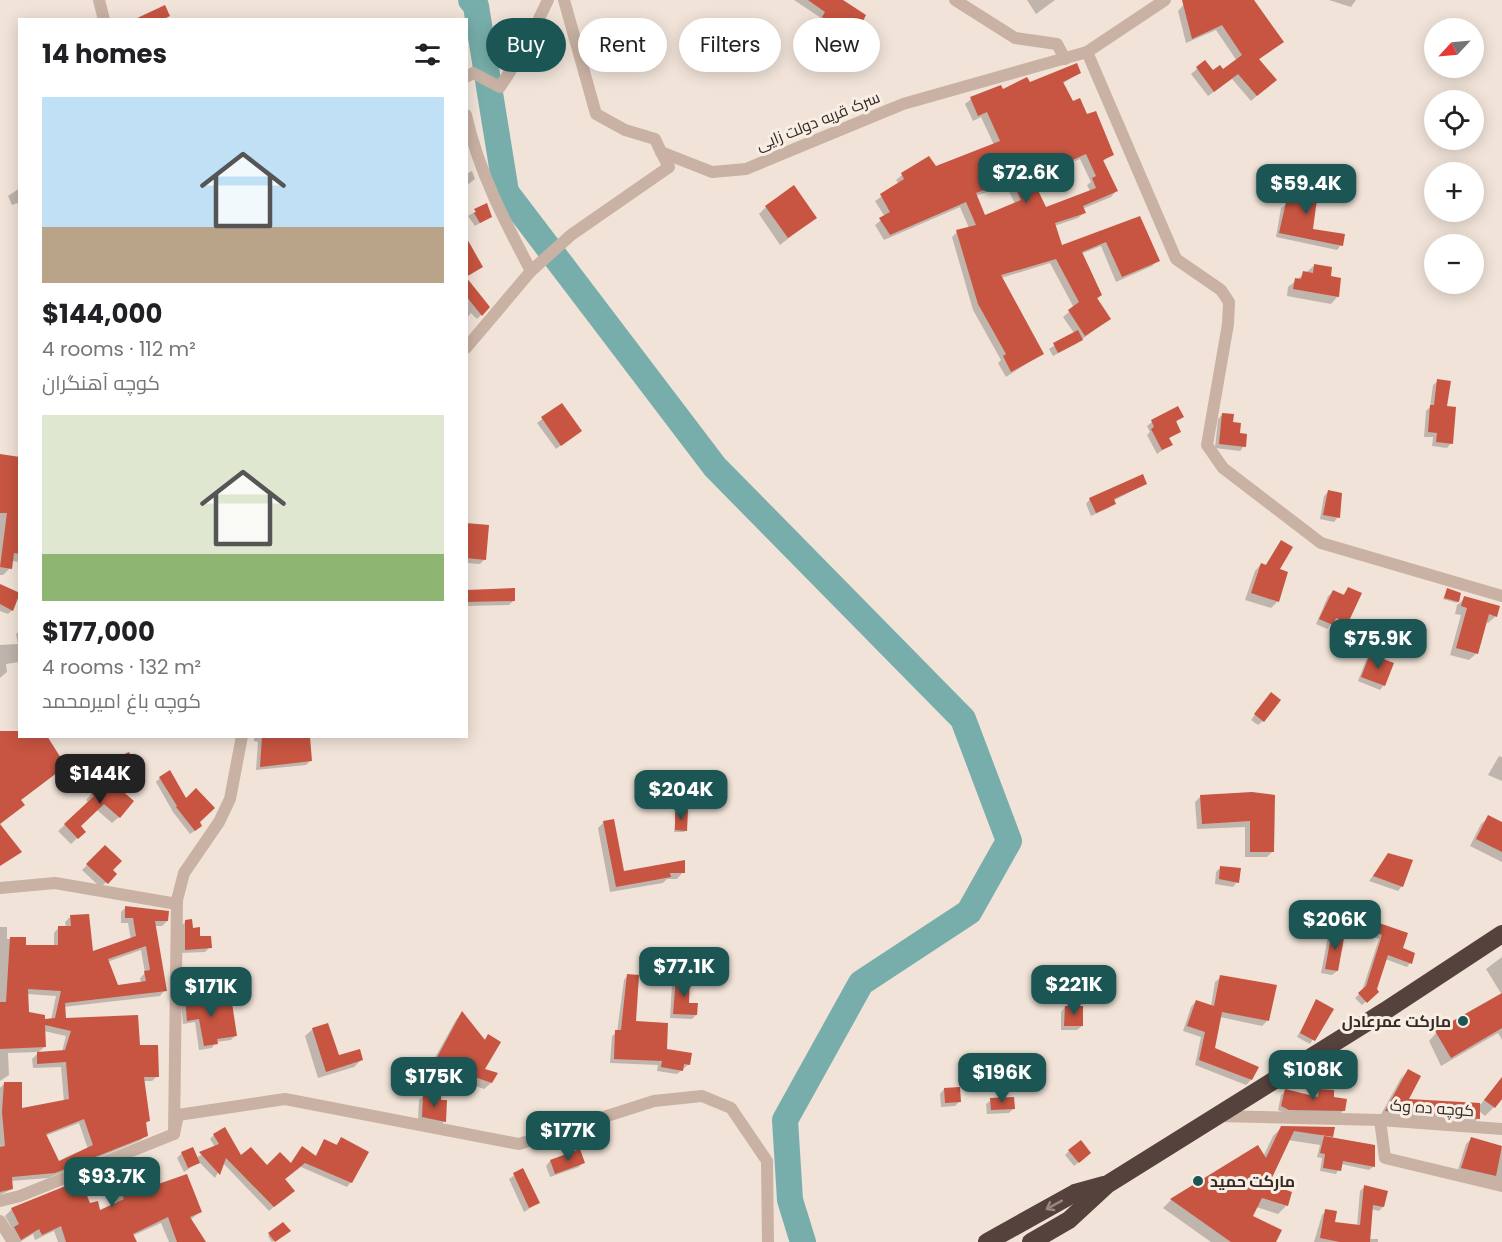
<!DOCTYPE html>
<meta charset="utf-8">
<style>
body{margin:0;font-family:Poppins,Cairo,sans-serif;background:#f6f6f6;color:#202124;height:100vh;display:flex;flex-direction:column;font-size:22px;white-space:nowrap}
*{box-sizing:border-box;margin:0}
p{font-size:20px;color:#757577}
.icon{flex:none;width:33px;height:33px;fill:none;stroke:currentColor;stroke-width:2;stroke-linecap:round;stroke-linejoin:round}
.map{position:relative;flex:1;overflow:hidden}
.details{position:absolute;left:18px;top:18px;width:450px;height:720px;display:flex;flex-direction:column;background:#fff;border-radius:0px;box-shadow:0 3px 15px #0003}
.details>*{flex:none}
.top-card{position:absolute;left:486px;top:18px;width:570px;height:54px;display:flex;gap:12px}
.needle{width:39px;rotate:244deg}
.buttons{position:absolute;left:1424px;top:18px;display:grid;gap:12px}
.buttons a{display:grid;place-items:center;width:60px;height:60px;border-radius:50%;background:#fff;box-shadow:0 3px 15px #0003;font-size:30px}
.price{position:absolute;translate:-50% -51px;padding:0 14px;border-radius:12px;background:#1c5654;color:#fff;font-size:20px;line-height:39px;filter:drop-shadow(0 2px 3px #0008)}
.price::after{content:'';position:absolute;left:50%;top:36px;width:18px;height:14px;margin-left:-9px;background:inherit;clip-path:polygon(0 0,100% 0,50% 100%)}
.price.current{background:#222;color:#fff}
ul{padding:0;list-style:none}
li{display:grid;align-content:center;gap:12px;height:318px;padding:0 24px}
li span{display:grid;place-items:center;height:186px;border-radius:0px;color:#555}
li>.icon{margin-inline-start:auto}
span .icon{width:108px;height:108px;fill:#fffc;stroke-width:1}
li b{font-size:26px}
h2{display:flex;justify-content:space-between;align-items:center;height:72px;padding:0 24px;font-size:26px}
.chip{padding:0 21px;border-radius:27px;background:#fff;box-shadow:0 3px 15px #0003;font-size:21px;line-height:54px}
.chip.current{background:#1c5654;color:#fff}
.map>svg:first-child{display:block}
</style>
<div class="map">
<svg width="1502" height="1242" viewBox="0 0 1502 1242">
<rect width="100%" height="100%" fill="#f1e3d8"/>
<g fill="#0003" fill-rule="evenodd">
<path d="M794,0H841L853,38L847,44L817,23L821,18Z"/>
<path d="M1027,0H1055L1036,14Z"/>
<path d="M1188,0H1252L1276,47L1258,60L1269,85L1251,101L1232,79L1208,96L1191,74L1205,62L1212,72L1223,71L1237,61L1216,30L1186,43L1178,11Z"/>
<path d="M1329,0H1356L1351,7Z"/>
<path d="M1079,73L1062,84L1072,103L1087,116L1112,154L1102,162L1116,191L1111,197L1082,209L1084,213L1078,218L1054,226L1061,246L1139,218L1158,260L1152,266L1116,282L1101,246L1081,254L1101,295L1096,300L1109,319L1076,344L1053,356L1049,349L1074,333L1063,317L1074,308L1050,263L1001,278L1042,354L1006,377L998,363L1001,360L973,310L952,237L957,232L969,228L960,207L884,240L875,225L885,217L875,201L899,184L896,180L902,175L929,158L935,168L994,145L981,117L973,121L965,104L971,99L1000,87L1002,91ZM1080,159L1091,182L1087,185L1090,191L1045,209L1032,180ZM1006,185L1015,204L985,217L976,196Z"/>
<path d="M472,171L475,179L466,186V174Z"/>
<path d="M1295,180L1311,230L1341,245L1337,250L1276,237L1281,208L1287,204L1291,185Z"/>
<path d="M20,188V202L12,205L8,196Z"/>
<path d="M486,205L491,217L475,226L468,216Z"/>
<path d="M766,207L815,218L780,245L759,214Z"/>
<path d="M1315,265L1329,277L1338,296L1331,304L1287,296L1288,287Z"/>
<path d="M466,280L481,315L477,319L471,313L466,319Z"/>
<path d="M1438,381L1451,443L1447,448L1432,446L1433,437H1424L1426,411L1430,407L1433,385Z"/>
<path d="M561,405L575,435L556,449L537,423Z"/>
<path d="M1223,414L1244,446L1240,451L1215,448L1218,419Z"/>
<path d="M1182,417L1175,423L1179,431L1168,439L1171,444L1157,454L1147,435L1150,432L1147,426L1152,422Z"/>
<path d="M0,482L20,538V562L12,561L10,568L3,575H0Z"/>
<path d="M1145,484L1113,501L1114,503L1109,508L1091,516L1086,504L1090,499Z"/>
<path d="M1328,492L1338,517L1334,522L1320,519L1324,496Z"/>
<path d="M466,524L485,559L480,564L466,563Z"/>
<path d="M1281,542L1278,570L1287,573L1277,602L1271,608L1245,600L1255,571L1261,564L1265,566Z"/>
<path d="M0,586L12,610L8,614L0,611Z"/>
<path d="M466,586L468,591L514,600L509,605L466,606Z"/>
<path d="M1348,589L1360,594L1347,623L1342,627L1332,623L1327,629L1316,624L1328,596L1333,592L1342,596Z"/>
<path d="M1447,590L1460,594L1457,603L1443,599Z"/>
<path d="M1465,598L1496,616L1488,623L1485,622L1477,653L1469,660L1450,655L1461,615L1455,614L1457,605Z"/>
<path d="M20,631V662L6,664L7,672L0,678V645L18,644L16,634Z"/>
<path d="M1370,655L1384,685L1380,690L1358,681L1366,660Z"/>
<path d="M1266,699L1263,721L1258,725L1251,720Z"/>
<path d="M254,736H309L310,761L306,765L256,770L258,742L254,741Z"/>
<path d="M1499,756L1502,757V781L1488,775Z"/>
<path d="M110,763H133L110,776L105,767Z"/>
<path d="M160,778L198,822L196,830L190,834L173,812L156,782Z"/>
<path d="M99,785L119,817L112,823L97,810L79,826L84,832L71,844L58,831L89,803L86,800Z"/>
<path d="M1252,794L1273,851L1267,857H1245V827L1197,829L1195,802L1201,796Z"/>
<path d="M676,813L686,830L684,832H674Z"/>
<path d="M1489,817L1502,824V862L1470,846L1481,824Z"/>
<path d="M604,822L623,873L683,872L677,879H667L663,883L610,892L598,828Z"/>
<path d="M105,847L111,879L100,887L82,870Z"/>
<path d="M1389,854L1402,886L1398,891L1369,881Z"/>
<path d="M1220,868L1237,882L1233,887L1215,884L1216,872Z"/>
<path d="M126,907L167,921L162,926H154L165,990L160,996L63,1007L65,1019L139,1047L157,1076L152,1081H143L149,1120L144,1125L146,1135L141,1140L48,1178L11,1181L12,1189L0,1195V1088L4,1084L21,1110L64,1102L61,1067L33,1068L32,1059L37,1054L62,1052L66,1036L44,1031L45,1046L39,1052L8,1053L9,1075L0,1081V927H7V939H25V946H54V933L59,927H66L65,922L70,917L92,953L131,940L128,923H121V912ZM141,950L145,973L140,978L141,983L117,987L107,962ZM27,994L56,996L51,1020H43L27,1013ZM79,1123L88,1149L58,1163L45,1136Z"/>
<path d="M1360,918L1401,949L1410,963L1407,967L1385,959L1375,990L1377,992L1362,1005L1355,998L1362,991L1379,939L1354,929Z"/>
<path d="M186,921L210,947L205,952L181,953V926Z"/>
<path d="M1332,933L1337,971L1332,975L1321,973L1328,937Z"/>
<path d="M1502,957V1040L1498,1033L1441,1066L1429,1041L1438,1031L1502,995L1486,969Z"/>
<path d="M628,975L634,1022L665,1051L689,1064L677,1074L657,1071L658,1065L610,1063L612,1036L617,1032L624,980Z"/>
<path d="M1221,977L1267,1021L1262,1026L1220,1017L1213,1049L1251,1080L1246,1085L1195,1065L1201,1037L1183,1031L1191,1007L1196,1001L1211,1006L1215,982Z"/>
<path d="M676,980H689L687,1004L696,1015L692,1019L670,1018L672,984Z"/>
<path d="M186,998L208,1002L218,1007L235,1036L231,1040L216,1042L212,1048L199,1050L195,1022L183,1024L181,1003Z"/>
<path d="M1317,1001L1332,1009L1310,1044L1297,1037Z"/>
<path d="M1065,1007L1082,1026L1077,1030H1061V1012Z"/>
<path d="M462,1013L484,1040L488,1036L483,1069L491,1083L484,1089L428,1070L456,1020Z"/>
<path d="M313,1029L338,1057L361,1060L354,1067L318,1078L305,1036Z"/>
<path d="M1408,1071L1407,1100L1481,1104L1502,1077V1099L1485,1116L1479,1111L1478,1118L1471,1126L1379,1118L1401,1078Z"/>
<path d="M944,1089L960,1101L955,1106L941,1107L940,1094Z"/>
<path d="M1319,1090L1344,1110L1340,1114L1285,1113L1278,1110L1281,1095L1286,1091L1315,1098Z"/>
<path d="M424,1096L440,1101L445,1121L440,1125L418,1121L419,1100Z"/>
<path d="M991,1100L1013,1109L1009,1113L987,1114L986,1104Z"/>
<path d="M1282,1127L1373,1146V1167L1369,1170L1341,1164L1336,1174L1320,1171L1322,1158L1317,1157L1320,1145L1288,1140L1267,1185L1287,1205L1278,1214L1256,1207L1251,1217L1274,1242H1211L1163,1208L1171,1200L1257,1147L1263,1157L1273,1136Z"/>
<path d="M214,1135L241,1158L267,1167L290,1164L302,1148L315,1157L324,1141L335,1146L341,1139L351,1182L347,1187L301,1167L284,1180L288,1195L269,1211L223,1163L215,1178L199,1162L184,1172L177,1158L182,1153L196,1158L215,1147L210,1139Z"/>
<path d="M1471,1139L1502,1148V1185L1457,1173L1466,1144Z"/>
<path d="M1069,1151L1085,1157L1074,1166L1065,1155Z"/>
<path d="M134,1160L136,1164L130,1170L141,1192L200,1212L190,1220L200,1242H169L161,1223L132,1236L135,1242H58L54,1231L35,1240L33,1234L20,1242H13L8,1235L13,1230L5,1216L11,1210ZM98,1179L100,1183L106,1180L117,1204L99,1212L89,1204L82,1186Z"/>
<path d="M550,1161L583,1162L579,1167L550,1177L546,1166Z"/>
<path d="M522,1170L538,1203L524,1212L509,1179Z"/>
<path d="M1364,1187L1383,1207L1379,1211L1371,1209L1369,1239H1378V1242H1314L1322,1215L1326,1211L1334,1223L1357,1226L1360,1191Z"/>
<path d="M283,1224L289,1231L272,1242L268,1236Z"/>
</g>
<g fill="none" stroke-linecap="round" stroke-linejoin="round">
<path stroke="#77aeab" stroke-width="26" d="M471,0L476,6L506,192L715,467L963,719L1009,841L969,912L861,983L785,1120L790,1200L803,1242"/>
</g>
<g fill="#c75541" fill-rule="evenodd">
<path d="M808,0H843L866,15L854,39L822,17L825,12Z"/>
<path d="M1182,0H1254L1284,42L1259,59L1277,80L1257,96L1238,74L1214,92L1196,67L1205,60L1213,70L1220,65L1223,69L1242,55L1222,25L1192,39Z"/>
<path d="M165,5L170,16L162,20H133Z"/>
<path d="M1077,63L1081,73L1063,82L1073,101L1080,98L1087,114L1096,111L1114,155L1103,160L1118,191L1083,206L1086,213L1055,223L1062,245L1140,216L1160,261L1122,277L1106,242L1082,252L1102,295L1097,298L1111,319L1085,336L1068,310L1079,302L1056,259L1001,275L1044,354L1011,372L1003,356L1006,354L978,304L956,230L976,225L966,202L890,235L879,218L890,212L880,194L904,179L901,173L929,156L936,166L1000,141L987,112L978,116L970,97L1001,85L1003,89L1027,77L1030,82ZM1086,154L1096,176L1092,178L1096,188L1046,207L1032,178ZM1012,180L1021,200L985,215L976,193Z"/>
<path d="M1295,179L1319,184L1313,229L1345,234L1343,246L1279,233L1286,202L1290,203Z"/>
<path d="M794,185L817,218L788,238L765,206Z"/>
<path d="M487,203L492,217L480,223L474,213L476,212L474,209Z"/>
<path d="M466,237L483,267L466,277Z"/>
<path d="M1314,264L1332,267L1331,276L1341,278L1339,297L1293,289L1295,278L1301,279L1303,271L1313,273Z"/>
<path d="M466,277L490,307L482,316L466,296Z"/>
<path d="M1078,330L1083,340L1058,353L1053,343Z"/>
<path d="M1437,379L1451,381L1447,406L1456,407L1453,444L1436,442L1437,433L1428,432L1430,405H1434Z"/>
<path d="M562,403L582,431L561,446L541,417Z"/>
<path d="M1178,406L1184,417L1176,421L1181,432L1169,438L1173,445L1162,450L1151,429L1154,427L1151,420Z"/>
<path d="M1222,413L1234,414L1233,422L1241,423L1240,433L1247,434L1246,447L1219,444Z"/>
<path d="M0,454L20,457V554L14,553L12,569L0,567L7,513H0Z"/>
<path d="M1143,474L1147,484L1114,499L1116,504L1096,513L1089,498Z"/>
<path d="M1328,490L1342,493L1340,518L1323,515Z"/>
<path d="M466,523L489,525L486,560L466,558Z"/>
<path d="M1281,540L1293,547L1280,569L1288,572L1279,602L1251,593L1261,563L1266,565Z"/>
<path d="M0,584L20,593L13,611L0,604Z"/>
<path d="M1348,587L1362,593L1348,623L1336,618L1333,625L1319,619L1333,590L1344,595Z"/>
<path d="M515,588V601L466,602V590Z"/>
<path d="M1447,588L1461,593L1459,602L1444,598Z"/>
<path d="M1464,596L1500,606L1497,617L1489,614L1478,654L1456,648L1467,608L1461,606Z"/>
<path d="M1370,654L1394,663L1385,686L1361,677Z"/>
<path d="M1271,692L1281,700L1264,722L1254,714Z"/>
<path d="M0,731H20V736H47L66,766L21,800L25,805L0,824Z"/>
<path d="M262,736L310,737L312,761L260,767Z"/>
<path d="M129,752L135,763L115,773L109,761Z"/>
<path d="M170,770L186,798L196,788L215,808L200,822L202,826L195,831L176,807L177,806L159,777Z"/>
<path d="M105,776L134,801L120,818L104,804L81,826L86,832L78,839L64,824L94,796L91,793Z"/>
<path d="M1252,792L1275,795L1274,852H1250V821L1202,824L1200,795Z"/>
<path d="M688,810L687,831L675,830V812Z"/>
<path d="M1488,815L1502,822V852L1476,839Z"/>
<path d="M614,819L624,871L685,860V873H670L671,877L616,887L603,821Z"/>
<path d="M0,824L22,852L0,866Z"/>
<path d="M105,845L122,861L113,870L117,874L108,884L86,864Z"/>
<path d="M1388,853L1413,860L1403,887L1373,876Z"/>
<path d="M1220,866L1241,868L1239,883L1219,879Z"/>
<path d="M125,906L169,911L168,921H155L167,991L65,1003L66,1018L138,1015L140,1045H158L159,1077H144L150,1121L146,1122L148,1136L55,1173L12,1177L13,1189L0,1192V1147L5,1146L2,1112L4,1082H22V1108L69,1099L66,1062L37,1064V1052L65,1050L71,1031L45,1025L46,1047L0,1049V1002H6L10,937H26V945H58V926H71L70,915L89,914L93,951L136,936L133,918H125ZM146,946L150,970L144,971L146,981L118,985L108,959ZM28,989L61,991L55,1018L45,1019V1015L29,1012ZM84,1119L93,1145L59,1161L46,1134Z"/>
<path d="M1359,916L1408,933L1403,948L1415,953L1412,964L1388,955L1377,989L1379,992L1367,1003L1358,993L1366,986L1382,935L1356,925Z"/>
<path d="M192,919L193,928L200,927V936H211L212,948L185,950V920Z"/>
<path d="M1332,931L1345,933L1338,971L1325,969Z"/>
<path d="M627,974L639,975L636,1021L668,1023L667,1049L692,1053L690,1065L684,1064L683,1071L661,1067L662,1061L614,1059L615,1030H621Z"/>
<path d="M1220,975L1277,985L1269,1021L1222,1012L1215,1048L1259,1067L1252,1080L1199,1060L1205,1032L1187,1026L1196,1000L1214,1006Z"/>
<path d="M676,977L690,978L689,1003H698L697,1015L673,1014Z"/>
<path d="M208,993L209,1001L218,999L219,1006L232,1003L237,1036L217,1039L218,1044L204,1046L199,1019L187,1021L185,997Z"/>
<path d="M1502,993V1028L1451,1058L1435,1031Z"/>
<path d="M1316,999L1334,1009L1315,1041L1300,1033Z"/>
<path d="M1065,1006H1083V1026H1064Z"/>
<path d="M462,1011L485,1040L488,1034L501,1042L485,1069L498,1073L492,1083L434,1063Z"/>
<path d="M328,1023L339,1055L360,1049L363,1060L326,1072L312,1028Z"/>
<path d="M1408,1069L1421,1076L1409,1099L1480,1103V1119L1385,1111Z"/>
<path d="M1502,1077V1099L1495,1108L1484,1100Z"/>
<path d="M960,1087L961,1102L945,1103L944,1088Z"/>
<path d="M1285,1089L1318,1097L1319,1089L1334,1090V1097L1347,1099L1345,1111L1289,1110L1281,1106Z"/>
<path d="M423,1094L441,1095V1100H447L446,1122L422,1117Z"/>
<path d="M1014,1097L1015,1109L991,1110L990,1098Z"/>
<path d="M1281,1126L1335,1127L1333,1137L1294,1131L1269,1184L1292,1192L1288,1206L1262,1198L1253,1216L1282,1230L1276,1242H1231L1170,1199L1258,1145L1266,1158Z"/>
<path d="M225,1127L241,1155L251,1147L267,1165L280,1152L291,1163L302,1146L316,1156L324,1139L337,1145L341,1137L369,1152L352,1183L305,1163L285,1179L295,1191L274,1207L226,1158L220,1175L199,1152L219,1144L213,1134Z"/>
<path d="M1324,1136L1375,1145V1167L1343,1161L1341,1171L1323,1168L1325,1154L1320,1153Z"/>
<path d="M1471,1137L1502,1146L1496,1176L1461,1168Z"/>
<path d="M1081,1140L1091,1153L1079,1163L1068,1150Z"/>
<path d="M193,1147L200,1163L188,1168L181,1152Z"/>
<path d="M580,1149L585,1163L555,1174L550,1160Z"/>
<path d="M135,1158L138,1165L131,1167L141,1190L187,1174L202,1212L190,1217L206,1242H177L168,1217L133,1234L137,1242H66L61,1226L42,1235L39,1229L21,1240L14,1227L19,1224L11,1208ZM105,1174L106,1178L113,1175L124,1199L100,1210L98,1201L90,1203L82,1183Z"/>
<path d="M523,1168L540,1203L529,1208L513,1173Z"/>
<path d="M1364,1185L1388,1191L1384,1207L1373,1205L1370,1242H1340L1320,1238L1325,1209L1337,1211L1335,1222L1360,1225Z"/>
<path d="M283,1222L291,1231L275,1242L268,1233Z"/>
</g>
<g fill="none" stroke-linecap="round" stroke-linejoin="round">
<g stroke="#c9b2a4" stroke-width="12">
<path d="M99,0L104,20"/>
<path d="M564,0L596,114L625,130L655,139L661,152L712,172L746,169L903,104L1087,52L1165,0"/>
<path d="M955,0L1015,38L1057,44L1065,59"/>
<path d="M1087,52L1176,259L1221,290L1229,302L1228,324L1207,445L1223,468L1321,543L1502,596"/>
<path d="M466,77L473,73L500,87L524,50L548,0"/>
<path d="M466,115C478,170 505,222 531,271"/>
<path d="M466,348L531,271L571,235L669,167L661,152"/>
<path d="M0,888L55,883L177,904"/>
<path d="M1217,1116L1380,1120L1502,1129"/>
<path d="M1380,1120L1385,1158L1502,1186"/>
<path d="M174,1134L178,1115L285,1099L519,1144L654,1101L702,1096L731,1108L767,1161L768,1242"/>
<path d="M0,1201L20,1196L174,1134L177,900L184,873L219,822L230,799L242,736"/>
<path d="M0,1221L13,1242"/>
</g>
<g stroke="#55423d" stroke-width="18">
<path d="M987,1242L1075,1193L1104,1185"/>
<path d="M1031,1242L1069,1220L1108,1184L1385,1011L1502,934"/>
</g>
</g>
<defs><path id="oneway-shaft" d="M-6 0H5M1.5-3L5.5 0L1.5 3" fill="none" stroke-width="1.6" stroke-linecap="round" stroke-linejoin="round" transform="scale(1.5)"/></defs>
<use stroke="#978780" href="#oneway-shaft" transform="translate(1054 1205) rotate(151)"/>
<g fill="#1c5654" stroke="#f9eee4" stroke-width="2">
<circle cx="1463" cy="1021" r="6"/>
<circle cx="1198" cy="1181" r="6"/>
</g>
<g text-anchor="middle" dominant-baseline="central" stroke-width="6" stroke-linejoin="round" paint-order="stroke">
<g font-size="16" fill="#342926" stroke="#f9eee4">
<text transform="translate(818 121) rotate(-22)">سرک قریه دولت زایی</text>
<text transform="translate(1432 1108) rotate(4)">کوچه ده وک</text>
</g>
<g font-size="16" font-weight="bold" fill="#342926" stroke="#f9eee4" text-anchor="end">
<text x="1451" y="1021">مارکت عمرعادل</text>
<text x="1210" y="1181" text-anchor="start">مارکت حمید</text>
</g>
</g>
</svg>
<div class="buttons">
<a><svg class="needle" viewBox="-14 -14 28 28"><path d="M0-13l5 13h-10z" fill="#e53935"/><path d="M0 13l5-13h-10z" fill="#757577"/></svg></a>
<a><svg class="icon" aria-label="locate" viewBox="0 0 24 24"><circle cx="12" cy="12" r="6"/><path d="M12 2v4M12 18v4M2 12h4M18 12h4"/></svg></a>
<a>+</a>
<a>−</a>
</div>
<b class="price" style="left:1026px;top:204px">$72.6K</b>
<b class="price" style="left:1306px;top:215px">$59.4K</b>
<b class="price" style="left:1378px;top:670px">$75.9K</b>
<b class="price current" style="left:100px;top:805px">$144K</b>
<b class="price" style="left:681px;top:821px">$204K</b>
<b class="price" style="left:1335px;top:951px">$206K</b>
<b class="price" style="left:684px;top:998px">$77.1K</b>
<b class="price" style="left:1074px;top:1016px">$221K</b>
<b class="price" style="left:211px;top:1018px">$171K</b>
<b class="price" style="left:1313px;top:1101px">$108K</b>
<b class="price" style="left:1002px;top:1104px">$196K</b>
<b class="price" style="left:434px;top:1108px">$175K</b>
<b class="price" style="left:568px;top:1162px">$177K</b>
<b class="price" style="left:112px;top:1208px">$93.7K</b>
<div class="top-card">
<a class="chip current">Buy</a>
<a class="chip">Rent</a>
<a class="chip">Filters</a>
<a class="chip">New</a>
</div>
<section class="details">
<h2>14 homes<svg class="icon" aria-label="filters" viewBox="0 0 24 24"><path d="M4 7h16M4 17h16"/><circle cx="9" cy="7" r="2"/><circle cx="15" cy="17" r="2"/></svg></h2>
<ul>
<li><span style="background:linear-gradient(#bfe0f5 70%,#b9a48a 0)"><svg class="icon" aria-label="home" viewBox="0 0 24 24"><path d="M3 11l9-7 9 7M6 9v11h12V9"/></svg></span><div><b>$144,000</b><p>4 rooms · 112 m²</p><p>کوچه آهنگران</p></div></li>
<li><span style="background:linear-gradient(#dfe7d0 75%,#8fb573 0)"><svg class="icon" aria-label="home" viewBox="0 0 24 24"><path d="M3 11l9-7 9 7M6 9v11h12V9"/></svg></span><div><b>$177,000</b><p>4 rooms · 132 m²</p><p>کوچه باغ امیرمحمد</p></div></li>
</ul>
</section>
</div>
